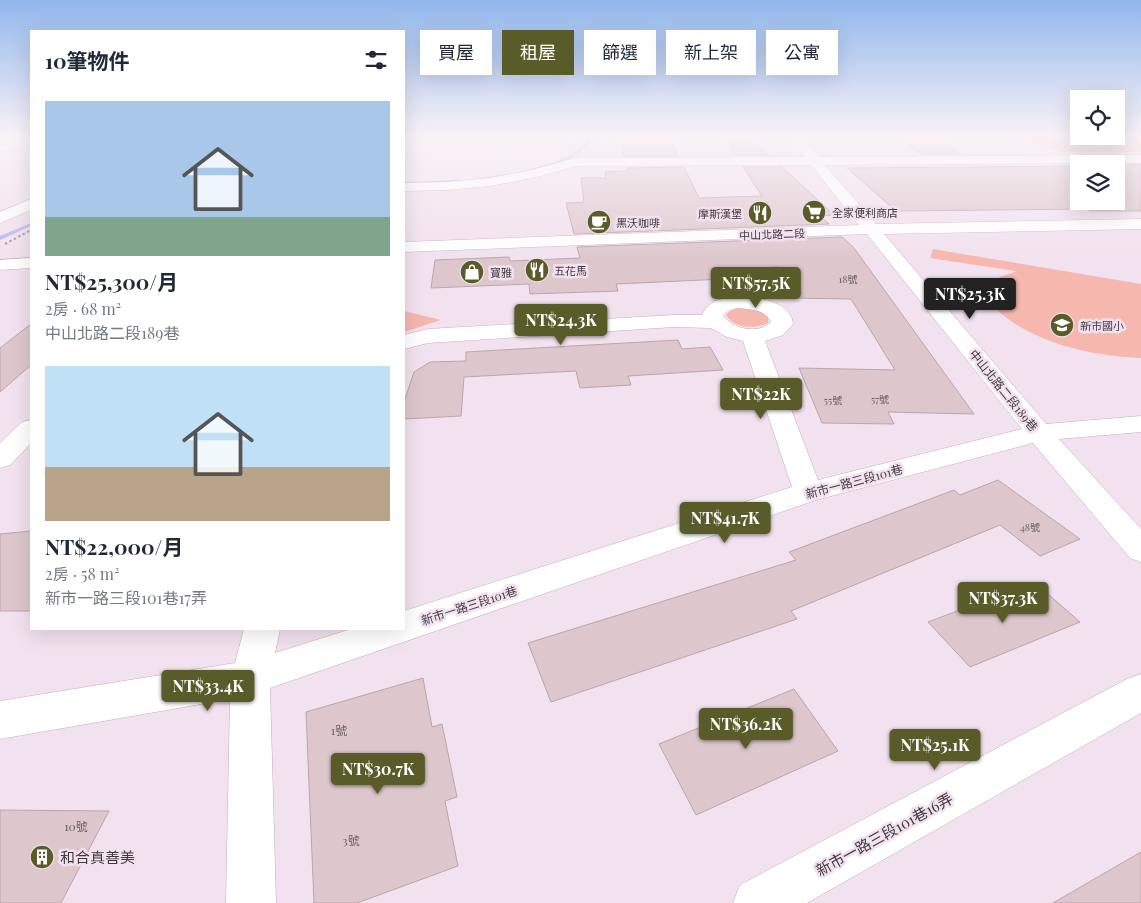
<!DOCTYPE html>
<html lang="zh-TW">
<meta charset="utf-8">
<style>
body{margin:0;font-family:"Playfair Display","Noto Sans TC",serif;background:#f6f6f7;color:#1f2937;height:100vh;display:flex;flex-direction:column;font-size:19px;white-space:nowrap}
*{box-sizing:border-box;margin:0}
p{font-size:16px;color:#747a83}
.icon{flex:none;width:28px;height:28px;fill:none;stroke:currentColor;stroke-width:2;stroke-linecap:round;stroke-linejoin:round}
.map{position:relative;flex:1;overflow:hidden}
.details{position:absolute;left:30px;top:30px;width:375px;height:600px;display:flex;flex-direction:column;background:#fff;border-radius:0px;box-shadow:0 5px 20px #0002}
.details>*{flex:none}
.top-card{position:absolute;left:420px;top:30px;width:475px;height:45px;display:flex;gap:10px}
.tools{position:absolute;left:1070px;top:90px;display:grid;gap:10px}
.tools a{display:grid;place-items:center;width:55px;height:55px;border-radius:0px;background:#fff;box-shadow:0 5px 20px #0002;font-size:25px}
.price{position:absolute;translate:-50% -42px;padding:0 11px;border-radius:5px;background:#595c29;color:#fff;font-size:16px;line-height:32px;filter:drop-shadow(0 1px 2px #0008)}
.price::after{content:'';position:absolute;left:50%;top:30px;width:15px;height:11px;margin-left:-8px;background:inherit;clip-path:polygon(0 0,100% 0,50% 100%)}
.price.selected{background:#222;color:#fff}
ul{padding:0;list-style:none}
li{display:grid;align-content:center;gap:10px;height:265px;padding:0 15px}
li span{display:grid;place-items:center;height:155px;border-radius:0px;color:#555}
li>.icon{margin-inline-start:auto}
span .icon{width:90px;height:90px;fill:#fffc;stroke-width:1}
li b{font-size:21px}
h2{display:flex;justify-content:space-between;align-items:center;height:60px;padding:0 15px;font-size:21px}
.pill{padding:0 18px;border-radius:0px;background:#fff;box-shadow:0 5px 20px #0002;font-size:18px;line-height:45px}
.pill.selected{background:#595c29;color:#fff}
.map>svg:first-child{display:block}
</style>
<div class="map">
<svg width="1141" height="903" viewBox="0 0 1141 903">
<rect width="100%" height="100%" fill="#f2e1ee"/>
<g fill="#f6b7ae">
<path d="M998,135L1116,136V135H1141V152H1062Z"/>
<path d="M933,249L1141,284V358C1091,356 1030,343 993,306C989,303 987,297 984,294C987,276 1004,278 1016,271L930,258Z"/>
<path d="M744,307L759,310L768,316V323C754,329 735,329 726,315L732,309Z"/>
<path d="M404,311L441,320L404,332Z"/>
</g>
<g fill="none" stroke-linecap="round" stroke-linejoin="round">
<g fill="#afb8f3" fill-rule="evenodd">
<path d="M589,135H593C588,144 584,150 575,156C559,166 485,186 469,180L520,172L556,162L572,154L583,145Z"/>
<path d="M458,180L460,182L404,184V182Z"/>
<path d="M31,223V226L0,240V236Z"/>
</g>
</g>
<g fill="#ddc7cd" stroke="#bba5ab">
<path d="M895,135H933L961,154H920Z"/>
<path d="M619,139H670L678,156H624Z"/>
<path d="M726,142H755L769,155H735Z"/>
<path d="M1116,165H1141V211H1091L1087,209L896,211L847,168L1078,166L1079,201H1116Z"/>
<path d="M684,167L699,198L762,196L743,167H782L834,215L820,216L829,224L574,234L566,203L584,202L581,178H606L605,172L628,171L627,168Z"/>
<path d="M842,237L854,248L974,414L888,412L894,424L822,423L799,368L895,370L851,299L793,298L778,267L718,270L724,279L616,284L618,291L530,294L529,284L431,288L435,260L509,257L510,261L580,258L577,247Z"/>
<path d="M31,324V365L0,392V348Z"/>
<path d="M678,340L682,349L710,347L723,370L628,376L631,385L580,388L576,371L464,377L461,416L404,419V402L414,372L430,362L466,361V352Z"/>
<path d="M998,480L1080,539L1040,556L1000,525L791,611L797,619L551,702L528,643L796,560L789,552L954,490L960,495Z"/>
<path d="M31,531V611H0V534Z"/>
<path d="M1034,582L1080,622L970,667L928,622Z"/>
<path d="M423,678L432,727L442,724L457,797L445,801L458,866L357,903H314L306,712Z"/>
<path d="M794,689L838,751L696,815L659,744Z"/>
<path d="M0,810L109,811L61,903H0Z"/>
<path d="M1141,852V903H1053Z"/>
</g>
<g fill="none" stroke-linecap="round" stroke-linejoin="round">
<g stroke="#c1b0bd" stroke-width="1">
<g id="minor">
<path d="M31,135V143L0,151V143Z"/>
<path d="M788,135H800L819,157L1141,155V163L825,165L876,224L1141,219V229L884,234L1046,424L1141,416V432L1059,439L1141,529V562L1130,558L1033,443L816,500L270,688L276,903H226L230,699L0,739V701L235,663L244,629H280L275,653L351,629H404V611L792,487L743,341L727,337L711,328L674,327L428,343L404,349V335L428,329L674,315H702C704,311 707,306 712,303C730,291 792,296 793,324L783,335L765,341L818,480L1022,429L867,234L404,252V242L859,225L811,165L576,166L533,178L490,186L447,190L404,191V183L447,182L490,178L532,170L575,158L805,157ZM737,308C749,309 767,310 771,322C757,335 734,329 723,316L726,312Z"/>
<path d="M31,199V210L0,223V212Z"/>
<path d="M31,258V268L0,270V260Z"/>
<path d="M31,420V443L10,465L0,468V443L22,422Z"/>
<path d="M1141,674V713L807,903H733L740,885L1127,679Z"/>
</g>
</g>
<g stroke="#9f939c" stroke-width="1" stroke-dasharray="2 2" stroke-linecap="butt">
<path d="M1016,135L1038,139"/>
<path d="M1051,135L1065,139"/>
<path d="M1124,135L1131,141"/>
<path d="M573,144L577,135"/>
<path d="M602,144L603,135"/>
</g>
<path stroke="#9f939c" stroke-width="2" stroke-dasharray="2.5 2.5" stroke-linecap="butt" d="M5,244L31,230"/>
<use href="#minor" fill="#fff" fill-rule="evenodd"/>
</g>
<linearGradient id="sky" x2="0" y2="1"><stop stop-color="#91b6ec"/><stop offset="0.52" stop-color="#f9f2f7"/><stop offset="1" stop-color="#f9f2f7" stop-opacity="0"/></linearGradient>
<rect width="1141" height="261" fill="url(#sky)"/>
<defs>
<g id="supermarket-disc" transform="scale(1.25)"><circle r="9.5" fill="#595c29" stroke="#f2e1ee"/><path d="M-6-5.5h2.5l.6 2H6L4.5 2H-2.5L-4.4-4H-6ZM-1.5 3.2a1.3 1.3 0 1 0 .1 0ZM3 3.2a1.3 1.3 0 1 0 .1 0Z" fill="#fff"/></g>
<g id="restaurant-disc" transform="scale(1.25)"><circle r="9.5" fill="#595c29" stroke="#f2e1ee"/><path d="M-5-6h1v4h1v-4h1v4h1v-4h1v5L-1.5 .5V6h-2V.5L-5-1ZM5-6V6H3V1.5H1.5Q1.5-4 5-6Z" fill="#fff"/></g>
<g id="cafe-disc" transform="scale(1.25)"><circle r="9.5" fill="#595c29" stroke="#f2e1ee"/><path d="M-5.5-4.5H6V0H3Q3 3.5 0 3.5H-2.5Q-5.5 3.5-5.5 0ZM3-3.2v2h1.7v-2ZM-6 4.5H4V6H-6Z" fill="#fff"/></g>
<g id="shop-disc" transform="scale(1.25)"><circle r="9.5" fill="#595c29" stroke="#f2e1ee"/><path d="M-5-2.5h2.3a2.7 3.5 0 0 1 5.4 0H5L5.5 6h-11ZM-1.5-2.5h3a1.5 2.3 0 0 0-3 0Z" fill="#fff"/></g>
<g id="school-disc" transform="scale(1.25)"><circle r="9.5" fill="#595c29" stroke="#f2e1ee"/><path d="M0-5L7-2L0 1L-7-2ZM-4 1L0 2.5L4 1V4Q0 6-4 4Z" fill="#fff"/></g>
<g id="building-disc" transform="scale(1.25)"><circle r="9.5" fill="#595c29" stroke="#f2e1ee"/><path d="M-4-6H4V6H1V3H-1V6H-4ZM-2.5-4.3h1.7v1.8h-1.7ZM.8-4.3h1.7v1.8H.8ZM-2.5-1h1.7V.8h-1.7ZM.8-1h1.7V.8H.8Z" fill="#fff"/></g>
</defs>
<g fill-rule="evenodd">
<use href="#supermarket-disc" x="814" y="212"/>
<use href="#restaurant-disc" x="760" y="213"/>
<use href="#cafe-disc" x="599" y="222"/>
<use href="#restaurant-disc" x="537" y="270"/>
<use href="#shop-disc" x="472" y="272"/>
<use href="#school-disc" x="1062" y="325"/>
<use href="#building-disc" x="42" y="857"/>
</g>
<g text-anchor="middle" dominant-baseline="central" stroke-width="5" stroke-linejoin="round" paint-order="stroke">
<g font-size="10" fill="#685d62">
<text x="848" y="279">18號</text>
<text x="880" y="399">57號</text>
<text x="833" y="400">55號</text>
<text x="1030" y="527">48號</text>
</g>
<g font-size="11" fill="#413a3f" stroke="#f2e1ee" text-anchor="start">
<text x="832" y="212">全家便利商店</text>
<text x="742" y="213" text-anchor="end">摩斯漢堡</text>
<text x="616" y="222">黑沃咖啡</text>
<text x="554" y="270">五花馬</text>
<text x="490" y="272">寶雅</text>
<text x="1080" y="325">新市國小</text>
</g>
<g font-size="11" fill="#413a3f" stroke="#f2e1ee">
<text transform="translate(772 234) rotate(-2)">中山北路二段</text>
</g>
<g font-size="12" fill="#413a3f" stroke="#f2e1ee">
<text transform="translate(1004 390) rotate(51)">中山北路二段189巷</text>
<text transform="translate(854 481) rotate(-15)">新市一路三段101巷</text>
<text transform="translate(469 605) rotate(-18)">新市一路三段101巷</text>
</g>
<g font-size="12" fill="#685d62">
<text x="339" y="730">1號</text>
<text x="76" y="826">10號</text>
<text x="351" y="840">3號</text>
</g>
<g font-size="15" fill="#413a3f" stroke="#f2e1ee">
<text transform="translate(884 834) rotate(-29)">新市一路三段101巷16弄</text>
</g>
<g font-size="15" fill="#413a3f" stroke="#f2e1ee" text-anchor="start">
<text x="60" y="857">和合真善美</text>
</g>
</g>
</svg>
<div class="tools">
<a><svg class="icon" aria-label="locate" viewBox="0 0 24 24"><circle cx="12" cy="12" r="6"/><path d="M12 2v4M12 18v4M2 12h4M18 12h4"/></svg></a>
<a><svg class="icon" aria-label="layers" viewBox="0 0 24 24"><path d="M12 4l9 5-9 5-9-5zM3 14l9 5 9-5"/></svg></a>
</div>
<b class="price" style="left:756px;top:309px">NT$57.5K</b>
<b class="price selected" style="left:970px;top:320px">NT$25.3K</b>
<b class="price" style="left:561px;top:346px">NT$24.3K</b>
<b class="price" style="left:761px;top:420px">NT$22K</b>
<b class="price" style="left:725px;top:544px">NT$41.7K</b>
<b class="price" style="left:1003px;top:624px">NT$37.3K</b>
<b class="price" style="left:208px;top:712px">NT$33.4K</b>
<b class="price" style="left:746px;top:750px">NT$36.2K</b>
<b class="price" style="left:935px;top:771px">NT$25.1K</b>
<b class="price" style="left:378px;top:795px">NT$30.7K</b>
<div class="top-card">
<a class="pill">買屋</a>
<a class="pill selected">租屋</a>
<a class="pill">篩選</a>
<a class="pill">新上架</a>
<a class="pill">公寓</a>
</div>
<section class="details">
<h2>10筆物件<svg class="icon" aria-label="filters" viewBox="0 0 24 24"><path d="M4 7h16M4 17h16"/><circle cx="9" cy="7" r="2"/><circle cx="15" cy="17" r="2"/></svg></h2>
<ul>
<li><span style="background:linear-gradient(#a9c7e8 75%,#7fa58c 0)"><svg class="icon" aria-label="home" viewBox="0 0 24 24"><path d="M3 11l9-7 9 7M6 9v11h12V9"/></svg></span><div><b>NT$25,300/月</b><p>2房 · 68 m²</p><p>中山北路二段189巷</p></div></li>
<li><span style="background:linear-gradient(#bfe0f5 65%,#b9a48a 0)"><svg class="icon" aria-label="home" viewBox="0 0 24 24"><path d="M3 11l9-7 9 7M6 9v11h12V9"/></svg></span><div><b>NT$22,000/月</b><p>2房 · 58 m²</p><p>新市一路三段101巷17弄</p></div></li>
</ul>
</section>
</div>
